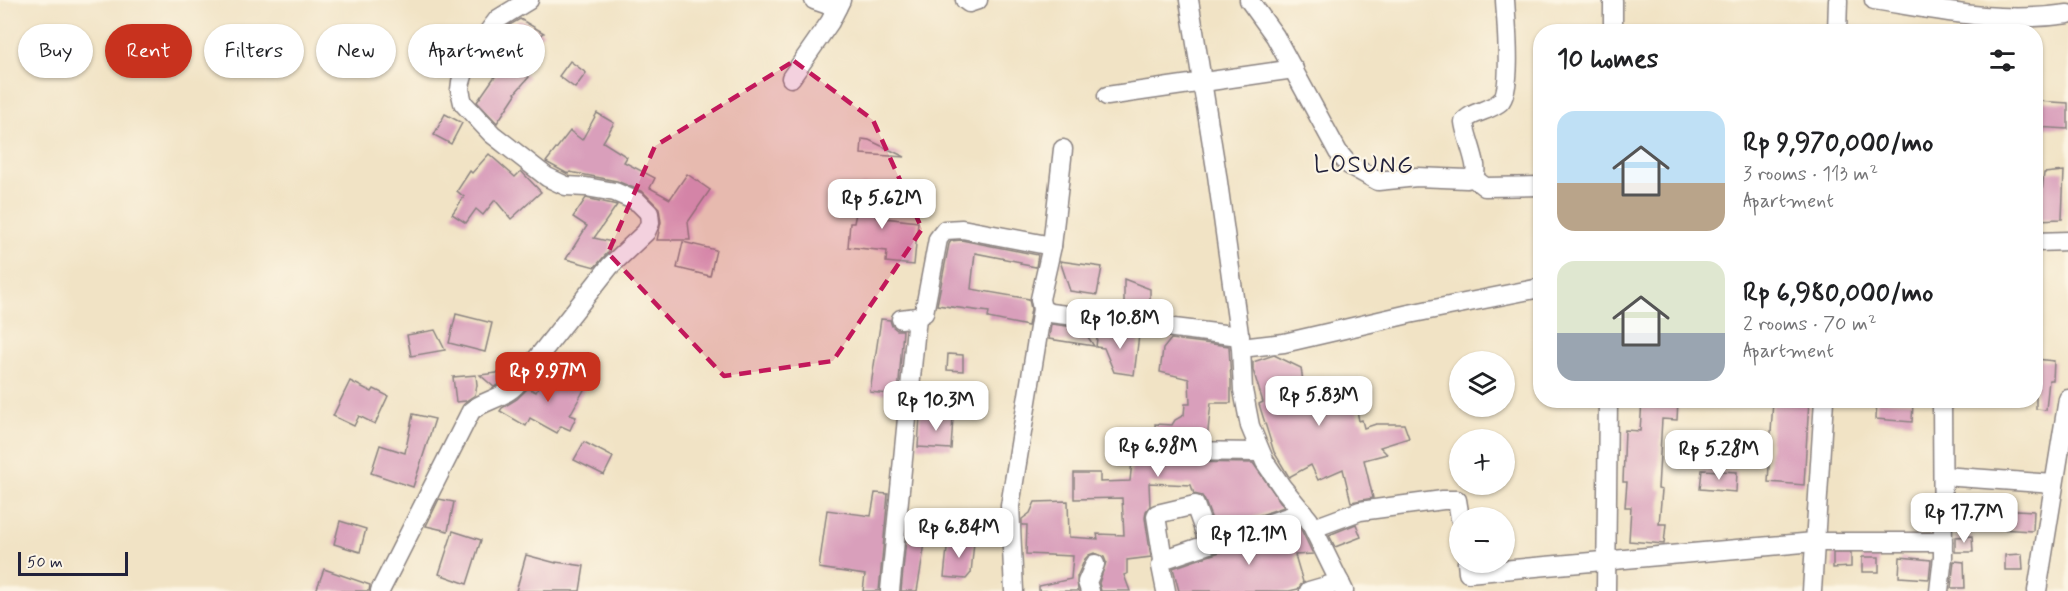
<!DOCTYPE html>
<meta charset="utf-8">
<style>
body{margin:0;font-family:Mynerve,sans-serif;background:#f6f6f6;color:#202124;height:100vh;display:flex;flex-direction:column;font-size:22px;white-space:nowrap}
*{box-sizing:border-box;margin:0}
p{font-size:20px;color:#757577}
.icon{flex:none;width:33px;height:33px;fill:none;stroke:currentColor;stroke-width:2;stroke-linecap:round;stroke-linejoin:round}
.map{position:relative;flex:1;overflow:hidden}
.side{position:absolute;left:1533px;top:24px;width:510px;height:384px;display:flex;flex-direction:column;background:#fff;border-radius:24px;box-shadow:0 2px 4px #0004}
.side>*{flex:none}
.hud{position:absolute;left:18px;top:24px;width:570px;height:54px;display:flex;gap:12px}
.controls{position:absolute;left:1449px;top:351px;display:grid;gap:12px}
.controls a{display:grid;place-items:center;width:66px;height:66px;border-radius:50%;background:#fff;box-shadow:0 2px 4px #0004;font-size:30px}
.scale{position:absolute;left:18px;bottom:15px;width:110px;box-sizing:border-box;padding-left:6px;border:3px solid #22223b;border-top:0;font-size:16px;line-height:21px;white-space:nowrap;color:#22223b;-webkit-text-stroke:4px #fcf5e5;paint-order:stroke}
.price{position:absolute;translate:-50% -51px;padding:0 14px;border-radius:12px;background:#fff;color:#222;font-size:20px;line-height:39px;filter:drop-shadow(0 2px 3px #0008)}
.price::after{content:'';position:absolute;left:50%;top:36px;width:18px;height:14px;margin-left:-9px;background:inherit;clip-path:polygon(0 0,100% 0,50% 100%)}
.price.current{background:#c8321e;color:#fff}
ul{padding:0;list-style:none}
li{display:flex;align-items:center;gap:18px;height:150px;padding:0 24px}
li span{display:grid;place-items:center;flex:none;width:168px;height:120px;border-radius:18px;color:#555}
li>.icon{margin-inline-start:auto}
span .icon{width:72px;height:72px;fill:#fffc;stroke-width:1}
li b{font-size:26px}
h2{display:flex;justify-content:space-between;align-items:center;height:72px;padding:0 24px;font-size:26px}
.tag{padding:0 21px;border-radius:27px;background:#fff;box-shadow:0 2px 4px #0004;font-size:21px;line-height:54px}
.tag.current{background:#c8321e;color:#fff}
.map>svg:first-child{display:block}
</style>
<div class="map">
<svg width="2068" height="591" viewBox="0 0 2068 591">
<rect width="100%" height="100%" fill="#fcf5e5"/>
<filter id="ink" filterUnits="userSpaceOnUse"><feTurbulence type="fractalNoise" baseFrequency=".0167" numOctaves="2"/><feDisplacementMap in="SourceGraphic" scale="12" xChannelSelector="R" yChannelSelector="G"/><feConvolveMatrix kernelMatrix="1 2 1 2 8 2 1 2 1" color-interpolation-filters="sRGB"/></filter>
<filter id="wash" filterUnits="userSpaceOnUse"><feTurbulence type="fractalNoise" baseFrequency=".008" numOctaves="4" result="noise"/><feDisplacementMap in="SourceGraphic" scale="24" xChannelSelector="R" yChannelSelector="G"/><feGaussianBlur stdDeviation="1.35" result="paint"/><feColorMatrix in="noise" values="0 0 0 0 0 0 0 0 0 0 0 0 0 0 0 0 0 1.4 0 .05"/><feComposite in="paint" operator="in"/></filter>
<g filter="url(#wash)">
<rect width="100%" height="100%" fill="#f1e3c5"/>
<g id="blocks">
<g fill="#d99fbb">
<path d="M520,19L544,33L522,49L501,34L506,27Z"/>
<path d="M510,60L529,77L515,93L516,94L497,123L477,102L493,79Z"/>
<path d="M570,61L586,73L575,88L559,76Z"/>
<path d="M2036,101L2068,103V129L2036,127Z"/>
<path d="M597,113L614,123L603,142L627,157L624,162L655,178L650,188L670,199L687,174L710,190L688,222L690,240H657L661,222L659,208L643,192L617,181L570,172L568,174L546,162L570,131L582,140Z"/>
<path d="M445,114L462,123L451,144L434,135Z"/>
<path d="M862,139L869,140L905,157L861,154Z"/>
<path d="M489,154L515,177L521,171L541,192L511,219L495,200L483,215L476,209L466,223L452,214L464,197L457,191L470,171L472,173Z"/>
<path d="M2064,171L2062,219L2036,220V202L2041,201L2044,173Z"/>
<path d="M862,184L881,188L876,217L918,222L914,265L886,262L887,251L848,247L850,223H854Z"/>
<path d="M586,198L617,205L594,238L612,242L609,251L595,267L566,259L587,226L573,217Z"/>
<path d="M961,240L1038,255L1036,267L1020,264L1021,262L975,253L971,289L1029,299L1031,309L1028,326L988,318L989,312L937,305L949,244L951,241Z"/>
<path d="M683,242L716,250L710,276L677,268Z"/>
<path d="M1060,261L1102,267L1097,295L1070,291Z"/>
<path d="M1124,279L1150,289V314L1124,311Z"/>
<path d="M456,314L492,323L485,352L449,343Z"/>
<path d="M881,319L890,320L892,326L897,330H903L898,395L870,392Z"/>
<path d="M1051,324L1082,328L1094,346L1049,339Z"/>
<path d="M435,330L445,350L411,356L407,335Z"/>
<path d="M1098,330L1139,335L1134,375L1114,372L1104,348L1096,347Z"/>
<path d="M1171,339L1229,346L1231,381V403H1211L1207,440L1173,441L1168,446L1167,451L1169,457L1178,462L1253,463L1284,507L1216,530L1205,501L1202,496L1194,494L1191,485L1149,483L1150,506L1146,511L1145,518L1151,557L1127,560V574L1124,575L1130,591H1101L1099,583L1106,562L1104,557L1094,553L1089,555L1085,559L1077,577L1078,591H1039V586L1071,579L1073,556L1026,554L1027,525H1022V519L1030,513L1035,502L1068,501L1069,537L1098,539L1097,534L1124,535L1122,498L1074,499V473H1100V482L1130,481L1134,442L1156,444L1155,424L1172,425L1175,420L1184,415L1185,404H1190L1189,379L1160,372L1163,349Z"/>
<path d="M948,354L963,355V371L947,370Z"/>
<path d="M1274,355L1301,368L1304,388H1306L1308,393L1332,387L1345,392L1355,400L1359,421L1362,420L1364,428L1376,424H1404L1409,438L1380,447L1387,454L1364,460L1373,498L1351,502L1343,469L1318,480L1311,465L1289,477L1274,452L1259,404L1263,402L1253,370V362Z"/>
<path d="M2036,359L2054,361L2053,380H2049L2046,410L2036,409Z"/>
<path d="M549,367L585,388L570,415L576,417L570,430L561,426L557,433L530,418L526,426L500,411L502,408L517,399L528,388L536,392Z"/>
<path d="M513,371L503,381L494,387L480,375Z"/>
<path d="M476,375L477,385L475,395L466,401L456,402L453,377Z"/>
<path d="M350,381L372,392L374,389L388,396L375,424L359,416L354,426L333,416Z"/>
<path d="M1642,400H1678L1677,420L1662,419L1658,489L1662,490L1659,524H1666L1664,544L1629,541L1631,507H1625L1627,482H1623L1625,430L1640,431Z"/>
<path d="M1773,400H1809L1804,485L1768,482Z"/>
<path d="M1877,400L1913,402L1912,422L1876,419Z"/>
<path d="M413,414L435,419L413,487L371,473L380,445L405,453Z"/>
<path d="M920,415L953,417L951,449L918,447Z"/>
<path d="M584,442L613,457L604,475L574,460Z"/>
<path d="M1702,470L1737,472L1736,492L1700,489Z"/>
<path d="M875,493L888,494L879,591H863L865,575L819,568L827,510L871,516Z"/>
<path d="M439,499L454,502L448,531L426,526Z"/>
<path d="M1999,509L2034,511L2033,531L1997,529Z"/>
<path d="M340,521L366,529L360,552L334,544Z"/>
<path d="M1356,524L1361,537L1335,547L1329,535Z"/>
<path d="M1299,525L1313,554L1295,555L1303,582L1298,589L1289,591H1179L1173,568Z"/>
<path d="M453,531L481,540L467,584L439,574Z"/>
<path d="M1972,536L1973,552H1955V537Z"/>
<path d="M948,539L974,542L971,573L966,579L944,577Z"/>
<path d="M906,540L925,543L917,591H901Z"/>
<path d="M1833,553H1851V567L1833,568Z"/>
<path d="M2022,554L2023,570H2005V555Z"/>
<path d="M526,555L556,563V562L584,566L580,591H516Z"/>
<rect x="1862" y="557" width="17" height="15"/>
<path d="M1900,557L1931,560L1929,579L1899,577Z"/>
<path d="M1954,561L1964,562L1965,588H1951Z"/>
<path d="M324,569L370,585L369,591H316Z"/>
</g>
</g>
</g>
<g filter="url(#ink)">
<use href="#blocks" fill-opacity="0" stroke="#8a8280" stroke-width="1.5"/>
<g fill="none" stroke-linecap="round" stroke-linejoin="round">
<g stroke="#8a8280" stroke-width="21">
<g id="minor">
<path d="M814,0L837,8"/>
<path d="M965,0L969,3L978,0"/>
<path d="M1189,0L1217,175L1241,348L1243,390L1250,426L1265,462L1282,487L1309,520L1344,591"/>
<path d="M1249,0L1275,36L1338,152L1349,165L1378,181L1417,177L1467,179C1470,178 1473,177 1475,173C1478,164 1465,134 1464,122C1470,112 1490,111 1500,102C1513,90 1506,19 1505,0"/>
<path d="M1874,0C1942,11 1999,24 2068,14"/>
<path d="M1613,32V0"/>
<path d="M1837,32L1838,0"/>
<path d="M791,78L830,22L841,0"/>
<path d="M1107,96L1294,69"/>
<path d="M1063,149L1052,246L1040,299L1042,309L1050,313L1240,336"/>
<path d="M1472,177L1485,187L1540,186"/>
<path d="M2036,242L2068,241"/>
<path d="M901,319L917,317L924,313L938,239L945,230L962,229L1052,246"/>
<path d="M1241,348L1284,343L1409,314L1540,288"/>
<path d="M1178,451L1260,452"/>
<path d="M1943,476L2054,484"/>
<path d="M1314,528L1360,511L1443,500H1457L1460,518"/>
<path d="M1163,560L1156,516L1157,514L1195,505L1209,544"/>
<path d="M1467,562L1468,573L1814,542H1943"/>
<path d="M380,591L471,411C484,400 502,399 515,386L610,266L646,232L650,223L649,213L638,202L615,192L586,187L566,186L547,177L492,134L463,103L460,90L461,82L467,63L474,51L498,19L529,0"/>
<path d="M890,591L917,317"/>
<path d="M1014,591L1010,506L1042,309"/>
<path d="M1090,591L1087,582L1095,564"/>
<path d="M1166,591L1161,566L1165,559L1303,512"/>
<path d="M1309,591L1340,582"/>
<path d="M1606,591L1608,400"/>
<path d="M1812,591L1824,400"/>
<path d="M1939,591L1943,557L1942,400"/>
<path d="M2037,591L2068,399"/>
</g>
</g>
<use href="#minor" stroke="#fff" stroke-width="18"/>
</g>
</g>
<path fill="#c2185b" fill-opacity="0.2" stroke="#c2185b" stroke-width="4.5" stroke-dasharray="12 8" stroke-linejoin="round" d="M794,61L873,120L922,229L833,361L724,376L608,253L655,146Z"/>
<g text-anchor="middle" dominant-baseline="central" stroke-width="4.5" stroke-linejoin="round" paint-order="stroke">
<g font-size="24" letter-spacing="1.5" fill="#22223b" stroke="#fcf5e5">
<text x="1364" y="165">LOSUNG</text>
</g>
</g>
</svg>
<div class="controls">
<a><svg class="icon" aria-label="layers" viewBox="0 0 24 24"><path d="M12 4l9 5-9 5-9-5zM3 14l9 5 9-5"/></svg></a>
<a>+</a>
<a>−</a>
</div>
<div class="scale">50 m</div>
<b class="price" style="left:882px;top:230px">Rp 5.62M</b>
<b class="price" style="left:1120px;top:350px">Rp 10.8M</b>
<b class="price current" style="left:548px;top:403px">Rp 9.97M</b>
<b class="price" style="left:1319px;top:427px">Rp 5.83M</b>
<b class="price" style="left:936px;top:432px">Rp 10.3M</b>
<b class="price" style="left:1158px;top:478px">Rp 6.98M</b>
<b class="price" style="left:1719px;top:481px">Rp 5.28M</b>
<b class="price" style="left:1964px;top:544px">Rp 17.7M</b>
<b class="price" style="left:959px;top:559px">Rp 6.84M</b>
<b class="price" style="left:1249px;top:566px">Rp 12.1M</b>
<div class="hud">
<a class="tag">Buy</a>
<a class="tag current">Rent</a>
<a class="tag">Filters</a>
<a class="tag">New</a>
<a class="tag">Apartment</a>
</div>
<section class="side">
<h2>10 homes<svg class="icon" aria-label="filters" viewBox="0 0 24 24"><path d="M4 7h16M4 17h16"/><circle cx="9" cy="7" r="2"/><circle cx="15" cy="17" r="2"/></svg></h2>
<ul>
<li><span style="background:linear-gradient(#bfe0f5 60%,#b9a48a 0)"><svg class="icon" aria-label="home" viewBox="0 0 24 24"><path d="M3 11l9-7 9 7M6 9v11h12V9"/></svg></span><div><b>Rp 9,970,000/mo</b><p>3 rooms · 113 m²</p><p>Apartment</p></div></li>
<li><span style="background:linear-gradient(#dfe7d0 60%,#9aa5b1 0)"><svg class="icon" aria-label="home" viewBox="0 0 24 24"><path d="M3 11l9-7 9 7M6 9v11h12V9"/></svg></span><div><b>Rp 6,980,000/mo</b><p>2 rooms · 70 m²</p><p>Apartment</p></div></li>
</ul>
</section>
</div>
